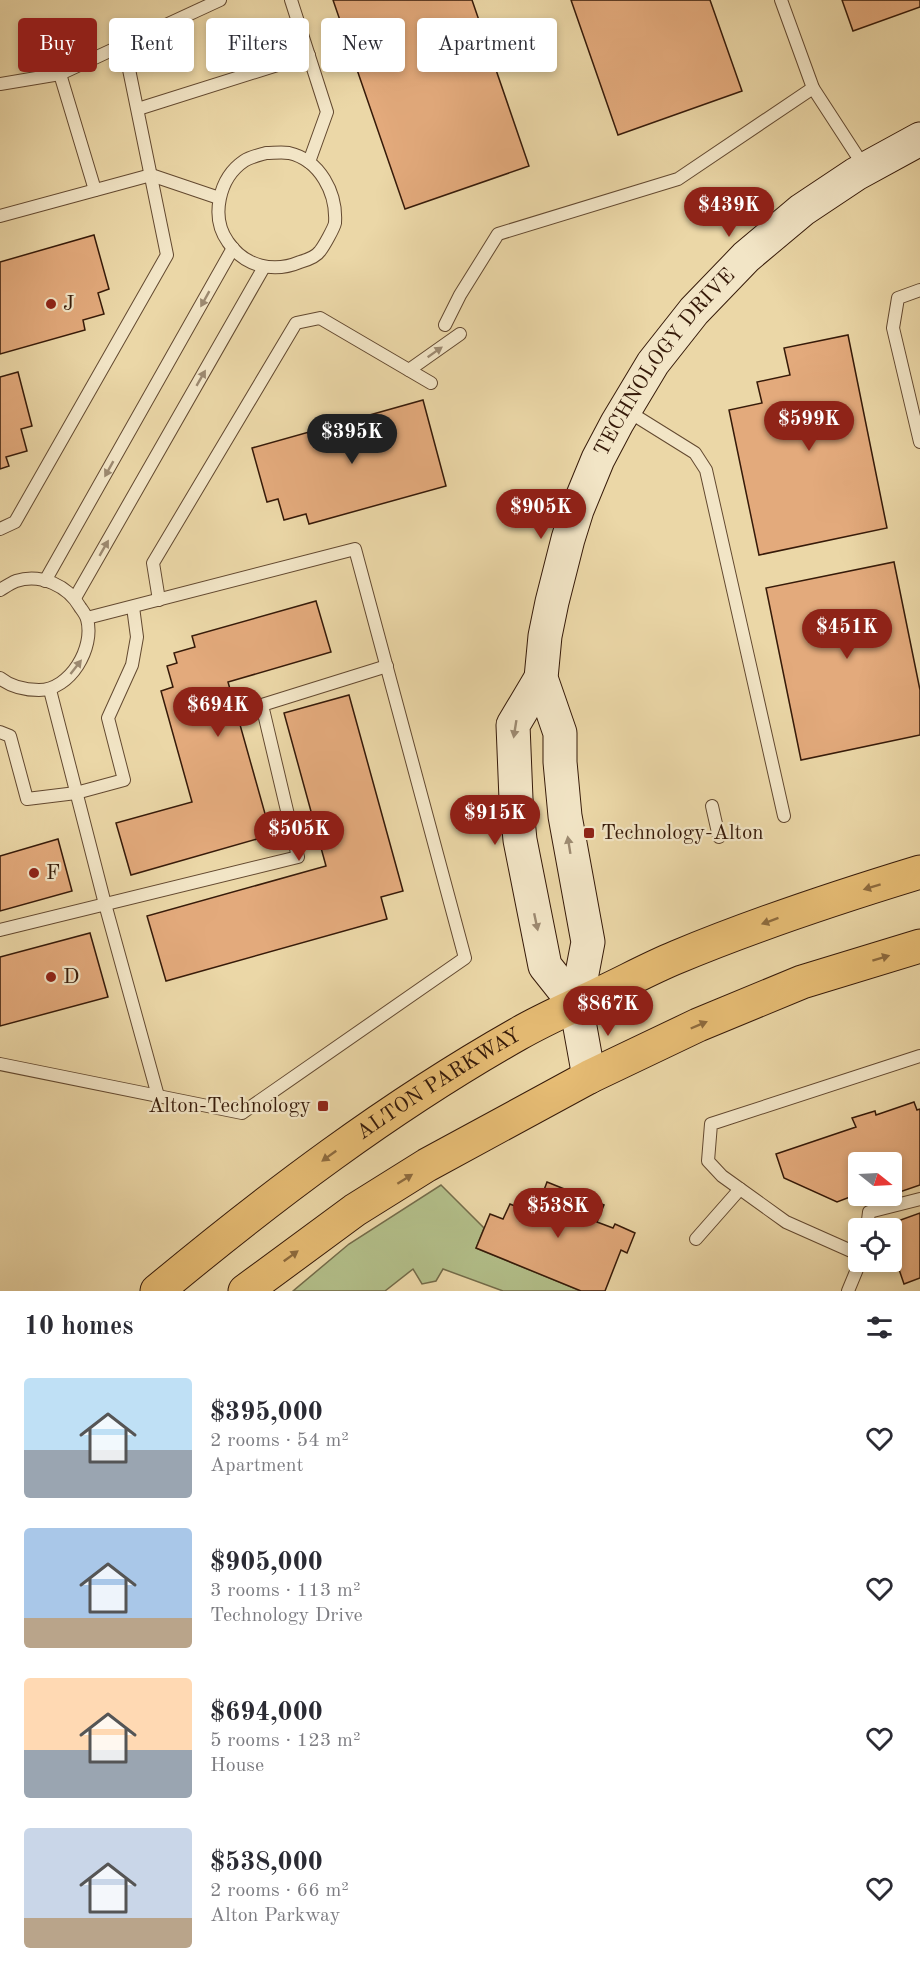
<!DOCTYPE html>
<meta charset="utf-8">
<style>
body{margin:0;font-family:"Old Standard TT",serif;background:#f2f2f3;color:#2b2b33;height:100vh;display:flex;flex-direction:column;font-size:22px;white-space:nowrap}
*{box-sizing:border-box;margin:0}
p{font-size:20px;color:#7c7c81}
.icon{flex:none;width:33px;height:33px;fill:none;stroke:currentColor;stroke-width:2;stroke-linecap:round;stroke-linejoin:round}
.map{position:relative;height:1291px;overflow:hidden}
.sheet{display:flex;flex-direction:column;background:#fff;flex:1}
.sheet>*{flex:none}
.hud{position:absolute;left:18px;top:18px;width:600px;height:54px;display:flex;gap:12px}
.needle{width:39px;rotate:108deg}
.buttons{position:absolute;left:848px;top:1152px;display:grid;gap:12px}
.buttons a{display:grid;place-items:center;width:54px;height:54px;border-radius:6px;background:#fff;box-shadow:0 3px 9px #0003;font-size:30px}
.price{position:absolute;translate:-50% -51px;padding:0 14px;border-radius:21px;background:#8f2418;color:#fff;font-size:20px;line-height:39px;filter:drop-shadow(0 2px 3px #0008)}
.price::after{content:'';position:absolute;left:50%;top:36px;width:18px;height:14px;margin-left:-9px;background:inherit;clip-path:polygon(0 0,100% 0,50% 100%)}
.price.active{background:#222;color:#fff}
ul{padding:0;list-style:none}
li{display:flex;align-items:center;gap:18px;height:150px;padding:0 24px}
li span{display:grid;place-items:center;flex:none;width:168px;height:120px;border-radius:6px;color:#555}
li>.icon{margin-inline-start:auto}
span .icon{width:72px;height:72px;fill:#fffc;stroke-width:1}
li b{font-size:26px}
h2{display:flex;justify-content:space-between;align-items:center;height:72px;padding:0 24px;font-size:26px}
.pill{padding:0 21px;border-radius:6px;background:#fff;box-shadow:0 3px 9px #0003;font-size:21px;line-height:54px}
.pill.active{background:#8f2418;color:#fff}
.map>svg:first-child{display:block}
</style>
<div class="map">
<svg width="920" height="1291" viewBox="0 0 920 1291">
<rect width="100%" height="100%" fill="#ebd7a7"/>
<filter id="stains"><feTurbulence type="fractalNoise" baseFrequency=".00333" numOctaves="4"/><feColorMatrix values="0 0 0 0 .2 0 0 0 0 .09 0 0 0 0 .02 0 0 0 .5 -.17"/></filter>
<radialGradient id="worn" r=".72"><stop offset=".6" stop-color="#630" stop-opacity="0"/><stop offset="1" stop-color="#630" stop-opacity=".3"/></radialGradient>
<path fill="#b3bf8a" stroke="#746c4a" stroke-width="1.5" d="M441,1185L484,1228L476,1248L581,1291H503L443,1269L436,1281L422,1284L413,1269L385,1291H293L349,1244Z"/>
<g fill="#e3aa7c" stroke="#361a09" stroke-width="1.5">
<path d="M333,0H472L529,166L405,209Z"/>
<path d="M571,0H710L742,91L618,135Z"/>
<path d="M842,0H920V7L853,31Z"/>
<path d="M94,235L109,289L98,293L104,314L83,320L85,330L0,354V262Z"/>
<path d="M848,335L887,528L759,555L729,410L762,403L757,382L790,375L784,348Z"/>
<path d="M18,372L32,426L21,429L27,451L6,457L9,466L0,469V377Z"/>
<path d="M423,400L446,486L309,524L306,514L284,520L278,499L267,502L252,448Z"/>
<path d="M894,562L920,690V735L801,760L766,588Z"/>
<path d="M316,601L331,652L228,682L271,835L131,875L116,823L192,802L161,691L173,687L167,666L177,663L174,653L195,647L192,636Z"/>
<path d="M349,695L403,891L381,897L387,919L166,981L147,916L326,866L284,713Z"/>
<path d="M58,839L72,891L0,911V856Z"/>
<path d="M90,933L108,997L0,1026V957Z"/>
<path d="M914,1102L917,1110L920,1109V1185L891,1195V1162H858V1194L837,1202L784,1178L776,1154L856,1127L852,1118L875,1111L876,1115Z"/>
<path d="M547,1182L604,1205L597,1222L613,1228L615,1224L635,1233L627,1253L621,1250L605,1291H581L476,1248L490,1214L503,1219L510,1204L522,1209L529,1193L541,1198Z"/>
<path d="M920,1213V1278L904,1284L891,1246V1228H885L884,1226Z"/>
</g>
<g fill="none" stroke-linecap="round" stroke-linejoin="round">
<g stroke="#634930" stroke-width="14">
<g id="lane">
<path d="M291,0L327,112L309,162"/>
<path d="M781,0L813,88L865,168"/>
<path d="M60,74L95,190"/>
<path d="M0,84L60,74L220,0"/>
<path d="M138,109L309,55"/>
<path d="M266,153C273,153 282,152 289,153C320,160 337,193 335,223C334,228 324,246 320,251C316,257 307,260 300,262C274,273 245,267 228,242C210,217 219,178 244,161C250,157 259,155 266,153Z"/>
<path d="M0,216L151,175L219,198"/>
<path d="M920,290L898,298L893,328L920,442"/>
<path d="M445,325L460,295L498,234L678,179L813,88"/>
<path d="M409,370L460,334"/>
<path d="M626,410L695,453L706,470L784,816"/>
<path d="M0,529L15,522L167,255L124,45"/>
<path d="M45,581L233,248"/>
<path d="M0,590C5,587 11,583 16,581C41,573 68,586 80,607C82,610 86,615 87,619C95,648 70,690 39,690C25,690 11,687 0,678"/>
<path d="M75,598L264,267"/>
<path d="M159,600L153,563L296,323L320,318L431,383"/>
<path d="M50,690L105,904L158,1096"/>
<path d="M0,732L10,736L27,799L76,793L124,780L108,718L132,665L137,637L133,607"/>
<path d="M712,806L719,837"/>
<path d="M0,930L298,857L262,705L387,666"/>
<path d="M0,1064L242,1113L465,958L355,549L87,618"/>
<path d="M867,1228L869,1212L920,1199"/>
<path d="M696,1239L740,1189"/>
<path d="M858,1254L786,1222L722,1176L708,1161L711,1124L920,1056"/>
<path d="M848,1291L860,1262"/>
</g>
</g>
<g stroke="#361a09" stroke-width="35">
<g id="secondary">
<path d="M541,678L513,725L516,799L520,840L545,966L576,1005"/>
<path id="s1" d="M589,1077L576,1005L588,942L565,816L560,762V733L541,678L545,636L552,602L568,539L577,510L598,459L617,423L653,363L694,311L746,257L802,210L856,174L920,139"/>
</g>
</g>
<g stroke="#361a09" stroke-width="35">
<g id="primary">
<path id="s2" d="M157,1291C270,1197 389,1107 518,1034C544,1019 572,1007 599,994C625,982 650,968 677,957C756,924 838,897 920,872"/>
<path d="M245,1291L355,1210L427,1165L589,1077L698,1025L802,982L920,946"/>
</g>
</g>
<use href="#lane" stroke="#f2e5c6" stroke-width="12"/>
<use href="#secondary" stroke="#f2e5c6" stroke-width="33"/>
<use href="#primary" stroke="#e6bc74" stroke-width="33"/>
</g>
<defs><path id="oneway-solid" d="M-6-.8H1V-3.2L6.5 0L1 3.2V.8H-6Z" transform="scale(1.5)"/></defs>
<g fill="#9d8a71">
<use href="#oneway-solid" transform="translate(205 299) rotate(119)"/>
<use href="#oneway-solid" transform="translate(435 352) rotate(-35)"/>
<use href="#oneway-solid" transform="translate(201 378) rotate(-60)"/>
<use href="#oneway-solid" transform="translate(109 469) rotate(119)"/>
<use href="#oneway-solid" transform="translate(104 548) rotate(-60)"/>
<use href="#oneway-solid" transform="translate(76 667) rotate(-52)"/>
<use href="#oneway-solid" transform="translate(515 729) rotate(99)"/>
<use href="#oneway-solid" transform="translate(569 845) rotate(-99)"/>
<use href="#oneway-solid" transform="translate(536 922) rotate(78)"/>
</g>
<g fill="#8e6b3e">
<use href="#oneway-solid" transform="translate(872 887) rotate(163)"/>
<use href="#oneway-solid" transform="translate(770 921) rotate(160)"/>
<use href="#oneway-solid" transform="translate(881 958) rotate(-17)"/>
<use href="#oneway-solid" transform="translate(699 1025) rotate(-23)"/>
<use href="#oneway-solid" transform="translate(329 1156) rotate(144)"/>
<use href="#oneway-solid" transform="translate(405 1179) rotate(-32)"/>
<use href="#oneway-solid" transform="translate(291 1256) rotate(-36)"/>
</g>
<g fill="#8f2418" stroke="#f2e5c6" stroke-width="2">
<circle cx="51" cy="304" r="6"/>
<rect x="583" y="827" width="12" height="12" rx="3"/>
<circle cx="34" cy="873" r="6"/>
<circle cx="51" cy="977" r="6"/>
<rect x="317" y="1100" width="12" height="12" rx="3"/>
</g>
<g text-anchor="middle" dominant-baseline="central" stroke-width="4.5" stroke-linejoin="round" paint-order="stroke">
<g font-size="21" fill="#361a09" stroke="#f2e5c6" text-anchor="start">
<text x="63" y="304">J</text>
<text x="601" y="833">Technology-Alton</text>
<text x="46" y="873">F</text>
<text x="63" y="977">D</text>
<text x="311" y="1106" text-anchor="end">Alton-Technology</text>
</g>
<g font-size="21" fill="#361a09" stroke="#f2e5c6">
<text stroke="none"><textPath href="#s1" startOffset="752">TECHNOLOGY DRIVE</textPath></text>
<text stroke="none"><textPath href="#s2" startOffset="350">ALTON PARKWAY</textPath></text>
</g>
</g>
<rect width="100%" height="100%" filter="url(#stains)"/>
<rect width="100%" height="100%" fill="url(#worn)"/>
</svg>
<div class="buttons">
<a><svg class="needle" viewBox="-14 -14 28 28"><path d="M0-13l5 13h-10z" fill="#e53935"/><path d="M0 13l5-13h-10z" fill="#7c7c81"/></svg></a>
<a><svg class="icon" aria-label="locate" viewBox="0 0 24 24"><circle cx="12" cy="12" r="6"/><path d="M12 2v4M12 18v4M2 12h4M18 12h4"/></svg></a>
</div>
<b class="price" style="left:729px;top:238px">$439K</b>
<b class="price" style="left:809px;top:452px">$599K</b>
<b class="price active" style="left:352px;top:465px">$395K</b>
<b class="price" style="left:541px;top:540px">$905K</b>
<b class="price" style="left:847px;top:660px">$451K</b>
<b class="price" style="left:218px;top:738px">$694K</b>
<b class="price" style="left:495px;top:846px">$915K</b>
<b class="price" style="left:299px;top:862px">$505K</b>
<b class="price" style="left:608px;top:1037px">$867K</b>
<b class="price" style="left:558px;top:1239px">$538K</b>
<div class="hud">
<a class="pill active">Buy</a>
<a class="pill">Rent</a>
<a class="pill">Filters</a>
<a class="pill">New</a>
<a class="pill">Apartment</a>
</div>
</div>
<section class="sheet">
<h2>10 homes<svg class="icon" aria-label="filters" viewBox="0 0 24 24"><path d="M4 7h16M4 17h16"/><circle cx="9" cy="7" r="2"/><circle cx="15" cy="17" r="2"/></svg></h2>
<ul>
<li><span style="background:linear-gradient(#bfe0f5 60%,#9aa5b1 0)"><svg class="icon" aria-label="home" viewBox="0 0 24 24"><path d="M3 11l9-7 9 7M6 9v11h12V9"/></svg></span><div><b>$395,000</b><p>2 rooms · 54 m²</p><p>Apartment</p></div><svg class="icon" aria-label="heart" viewBox="0 0 24 24"><path d="M12 20l-8-8c-3-5 5-10 8-4 3-6 11-1 8 4z"/></svg></li>
<li><span style="background:linear-gradient(#a9c7e8 75%,#b9a48a 0)"><svg class="icon" aria-label="home" viewBox="0 0 24 24"><path d="M3 11l9-7 9 7M6 9v11h12V9"/></svg></span><div><b>$905,000</b><p>3 rooms · 113 m²</p><p>Technology Drive</p></div><svg class="icon" aria-label="heart" viewBox="0 0 24 24"><path d="M12 20l-8-8c-3-5 5-10 8-4 3-6 11-1 8 4z"/></svg></li>
<li><span style="background:linear-gradient(#ffd9b3 60%,#9aa5b1 0)"><svg class="icon" aria-label="home" viewBox="0 0 24 24"><path d="M3 11l9-7 9 7M6 9v11h12V9"/></svg></span><div><b>$694,000</b><p>5 rooms · 123 m²</p><p>House</p></div><svg class="icon" aria-label="heart" viewBox="0 0 24 24"><path d="M12 20l-8-8c-3-5 5-10 8-4 3-6 11-1 8 4z"/></svg></li>
<li><span style="background:linear-gradient(#c9d6e8 75%,#b9a48a 0)"><svg class="icon" aria-label="home" viewBox="0 0 24 24"><path d="M3 11l9-7 9 7M6 9v11h12V9"/></svg></span><div><b>$538,000</b><p>2 rooms · 66 m²</p><p>Alton Parkway</p></div><svg class="icon" aria-label="heart" viewBox="0 0 24 24"><path d="M12 20l-8-8c-3-5 5-10 8-4 3-6 11-1 8 4z"/></svg></li>
</ul>
</section>
